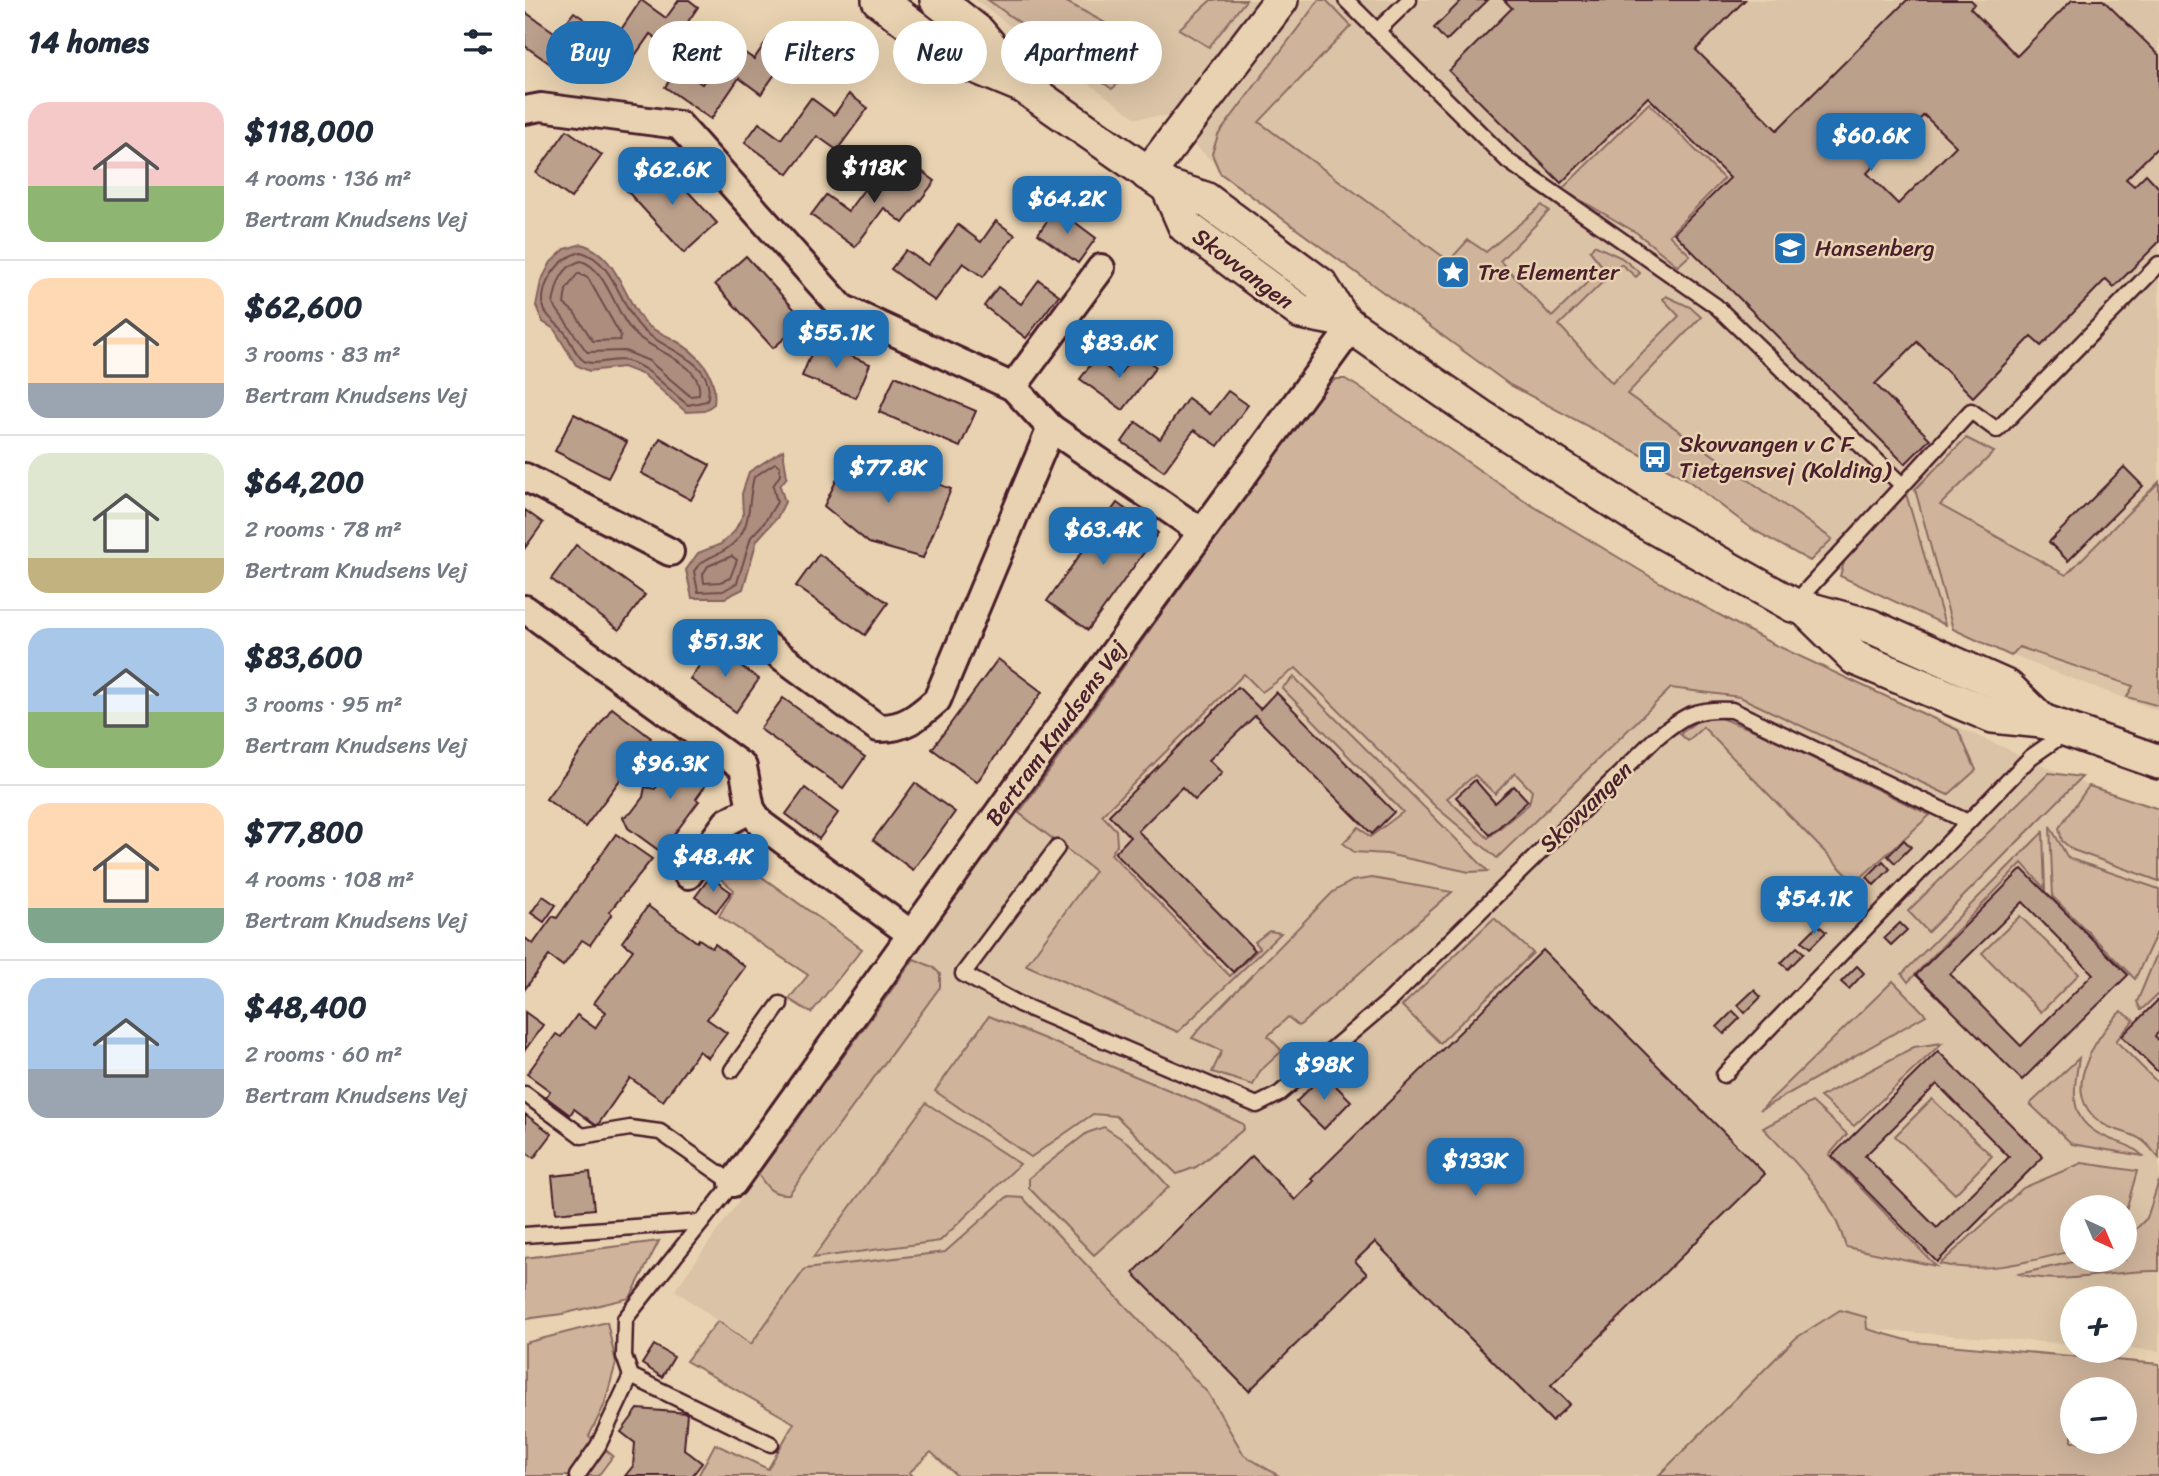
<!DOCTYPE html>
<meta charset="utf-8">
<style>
body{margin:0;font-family:Sriracha,sans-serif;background:#f6f6f7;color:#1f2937;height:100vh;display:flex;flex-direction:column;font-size:26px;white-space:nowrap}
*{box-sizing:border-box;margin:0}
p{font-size:23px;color:#747a83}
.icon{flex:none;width:38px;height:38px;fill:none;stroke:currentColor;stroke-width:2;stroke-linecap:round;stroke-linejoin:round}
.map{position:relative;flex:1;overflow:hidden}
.details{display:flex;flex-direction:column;background:#fff;width:525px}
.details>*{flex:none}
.guide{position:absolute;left:21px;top:21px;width:665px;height:63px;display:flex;gap:14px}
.needle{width:46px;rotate:136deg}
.buttons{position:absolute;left:1535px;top:1195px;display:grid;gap:14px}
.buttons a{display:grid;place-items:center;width:77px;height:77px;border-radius:50%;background:#fff;box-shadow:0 7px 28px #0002;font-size:35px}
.price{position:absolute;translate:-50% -60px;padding:0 16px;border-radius:14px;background:#1f6fb2;color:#fff;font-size:23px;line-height:46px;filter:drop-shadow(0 2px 4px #0008)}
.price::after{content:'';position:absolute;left:50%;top:42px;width:21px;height:16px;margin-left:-10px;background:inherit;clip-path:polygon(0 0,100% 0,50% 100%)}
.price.current{background:#222;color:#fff}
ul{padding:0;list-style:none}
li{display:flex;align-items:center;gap:21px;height:175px;padding:0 28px}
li+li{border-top:2px solid #e0e1e3}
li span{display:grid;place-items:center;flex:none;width:196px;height:140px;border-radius:21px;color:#555}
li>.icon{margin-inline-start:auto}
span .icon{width:84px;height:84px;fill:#fffc;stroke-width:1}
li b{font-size:30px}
h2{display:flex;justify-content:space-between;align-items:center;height:84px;padding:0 28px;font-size:30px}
.chip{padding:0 24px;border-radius:32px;background:#fff;box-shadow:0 7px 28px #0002;font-size:24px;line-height:63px}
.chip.current{background:#1f6fb2;color:#fff}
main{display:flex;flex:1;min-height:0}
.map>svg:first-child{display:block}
</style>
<main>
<section class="details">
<h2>14 homes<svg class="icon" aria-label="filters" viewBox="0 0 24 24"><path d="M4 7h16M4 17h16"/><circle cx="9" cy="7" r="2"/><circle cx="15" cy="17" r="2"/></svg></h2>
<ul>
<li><span style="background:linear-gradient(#f6c9c9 60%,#8fb573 0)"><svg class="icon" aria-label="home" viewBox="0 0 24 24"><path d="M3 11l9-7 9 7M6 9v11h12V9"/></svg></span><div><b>$118,000</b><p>4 rooms · 136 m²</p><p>Bertram Knudsens Vej</p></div></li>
<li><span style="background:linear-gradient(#ffd9b3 75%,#9aa5b1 0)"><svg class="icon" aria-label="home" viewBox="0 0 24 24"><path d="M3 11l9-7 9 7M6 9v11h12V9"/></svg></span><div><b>$62,600</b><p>3 rooms · 83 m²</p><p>Bertram Knudsens Vej</p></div></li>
<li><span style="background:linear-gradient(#dfe7d0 75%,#c2b280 0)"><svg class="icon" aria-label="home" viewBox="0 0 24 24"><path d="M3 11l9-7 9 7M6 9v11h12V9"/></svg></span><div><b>$64,200</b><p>2 rooms · 78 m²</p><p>Bertram Knudsens Vej</p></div></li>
<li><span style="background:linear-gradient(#a9c7e8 60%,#8fb573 0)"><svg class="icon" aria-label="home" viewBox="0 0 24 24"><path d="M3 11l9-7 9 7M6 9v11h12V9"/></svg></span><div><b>$83,600</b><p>3 rooms · 95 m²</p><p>Bertram Knudsens Vej</p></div></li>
<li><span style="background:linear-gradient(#ffd9b3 75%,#7fa58c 0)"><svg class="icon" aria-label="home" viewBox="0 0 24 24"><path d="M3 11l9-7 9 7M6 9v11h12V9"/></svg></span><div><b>$77,800</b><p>4 rooms · 108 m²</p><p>Bertram Knudsens Vej</p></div></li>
<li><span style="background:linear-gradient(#a9c7e8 65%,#9aa5b1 0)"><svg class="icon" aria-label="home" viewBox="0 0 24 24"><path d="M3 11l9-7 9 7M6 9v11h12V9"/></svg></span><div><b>$48,400</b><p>2 rooms · 60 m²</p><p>Bertram Knudsens Vej</p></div></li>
</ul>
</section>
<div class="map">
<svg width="1634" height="1476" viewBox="0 0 1634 1476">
<rect width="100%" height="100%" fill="#e8d2b1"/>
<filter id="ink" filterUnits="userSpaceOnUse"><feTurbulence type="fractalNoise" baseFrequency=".0143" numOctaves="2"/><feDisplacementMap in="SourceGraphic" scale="14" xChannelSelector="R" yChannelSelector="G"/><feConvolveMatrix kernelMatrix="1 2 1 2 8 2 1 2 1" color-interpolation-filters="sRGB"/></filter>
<g filter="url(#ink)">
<g fill="#dac3a6" fill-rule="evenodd">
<path d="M450,0H1634V711L1516,667L1370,601L1302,565L693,167L640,116L611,118Z"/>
<path d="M811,379H820L832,386L998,500L1136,583L1244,642L1564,786L1634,809V1351L1600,1348V1298H1547V1344L1342,1329L1315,1310L1271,1338L1133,1476H509L226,1345L150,1290L797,389ZM1547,1208H1600V1260H1547Z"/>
</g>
<g fill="#cfb49b" stroke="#8c6a63" stroke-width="2" fill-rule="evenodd">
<path d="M463,0H538L630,50L587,89Z"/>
<path d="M686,0H721L684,47L654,29Z"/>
<path d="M794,0H801L826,26L734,122L924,261L943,240L961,252L1017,205L1024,211L975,261L1027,317L1078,267L1065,251L1069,245L1097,258L1115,273L1111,277L1096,264L1034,325L1087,383L1154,316L1138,299L1141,296L1165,307L1176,317L1102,394L1307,539L1285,561L1227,529L1160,478L985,385L695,173L687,154L693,135Z"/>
<path d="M1124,103L1199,179L1144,235L1165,255L1153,266L1112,233L1037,189Z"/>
<path d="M811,379H820L832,386L998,500L1136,583L1244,642L1433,730L1451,770L1423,795L1215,697L1146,688L972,858L911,807L771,668L737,692L719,674L577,815L591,830L592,845L586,854L705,976L735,948L730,942L744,931L756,933L653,1032L501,965L570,871L494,813L797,389ZM990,773L1007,791L1004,804L963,838L922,798L950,775L970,794Z"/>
<path d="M1441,438L1469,452L1415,505L1541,575L1634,482V706L1602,697L1608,686L1494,647L1486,656L1428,629L1390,489Z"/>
<path d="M1381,494L1420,625L1315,576L1320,559Z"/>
<path d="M769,677L963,871L944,872L862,854L829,852L818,843L834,827L845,837L878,812L757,688Z"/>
<path d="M1192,717L1231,731L1405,815L1330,883L1178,727L1163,741L1155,734L1171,722Z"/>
<path d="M1524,773L1557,777L1403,932L1383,911Z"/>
<path d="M1564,786L1634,809V881L1548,850L1537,841L1534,828Z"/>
<path d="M1525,826L1543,858L1634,889V928L1610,979L1528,897Z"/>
<path d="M1518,832L1520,889L1497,863L1383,982L1377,974Z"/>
<path d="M205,854L337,949L286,1013L264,999L283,975L194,916L209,890L190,874Z"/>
<path d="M847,878L927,892L774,1026L763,1017L743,1036L757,1051L735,1071L728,1085L687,1072L697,1051L667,1038L676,1027L808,892L827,881Z"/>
<path d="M1495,916L1554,974L1516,1012L1457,953Z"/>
<path d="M969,918L1008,953L915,1043L877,1006Z"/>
<path d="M1634,949V993L1616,1010L1612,1002Z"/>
<path d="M389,959L408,967L415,974V987L264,1194C247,1195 242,1188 233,1174Z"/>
<path d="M1368,981L1401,1015L1235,1110Z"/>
<path d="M1596,1011L1609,1020L1591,1041L1634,1084V1158C1628,1152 1623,1143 1615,1139C1602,1131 1587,1131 1575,1122C1534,1092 1570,1038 1596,1011Z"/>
<path d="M464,1016L673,1102L718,1124L719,1129L671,1167L652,1174L591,1116L568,1114L506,1157L410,1091Z"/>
<path d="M1417,1043L1329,1126L1295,1097L1389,1047Z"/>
<path d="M1554,1058C1548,1095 1542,1123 1585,1139C1598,1144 1608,1146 1618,1156L1547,1144L1505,1104Z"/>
<path d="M1407,1099L1467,1156L1430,1194L1370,1136Z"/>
<path d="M1287,1102L1322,1134L1304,1155L1411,1266L1321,1247C1307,1197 1273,1165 1238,1128Z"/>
<path d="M401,1103L495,1164L415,1241L288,1258Z"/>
<path d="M579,1127L606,1145L644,1187L569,1255L504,1188V1178L562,1133Z"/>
<path d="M1557,1163L1612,1171L1600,1214V1208H1547V1251C1502,1262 1462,1274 1415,1264L1498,1188Z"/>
<path d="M1634,1181V1271C1588,1269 1538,1287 1494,1274L1557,1260H1600V1240L1622,1218Z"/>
<path d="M482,1197L498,1198L683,1393L719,1455L754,1476H432L406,1452L384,1473L388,1476H173L190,1444L243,1469L269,1423L161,1361L193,1321L226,1344L280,1269L420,1252Z"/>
<path d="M134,1241L105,1298L37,1314L0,1319V1258Z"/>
<path d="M1315,1310L1341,1317L1342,1329L1389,1342L1634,1364V1476H1133L1271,1338ZM1547,1390H1600V1442H1547Z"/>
<path d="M82,1322L91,1363L79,1406L64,1436L88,1456L73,1476H0V1343Z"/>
</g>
<g fill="#ac8d7e" stroke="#85615d" stroke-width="2">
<path d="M57,244C91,255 96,290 115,317C122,328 134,332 146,338C172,352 193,373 189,404L179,411L161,412L119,375L98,367L64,371L51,365L29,329L18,322L11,306L16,281L26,262L40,249Z"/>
<path d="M258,450L262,477L255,486L260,502L252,518L232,540L218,589L200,598H167L161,570L173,553L196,544L209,532L218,515L217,494L224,472Z"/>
</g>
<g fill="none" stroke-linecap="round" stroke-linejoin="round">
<g stroke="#714b4c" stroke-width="2">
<path d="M56,252C90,261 95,308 118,330C138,350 194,361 182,401L163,405C142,390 127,368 102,361C89,357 70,367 59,361C51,356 46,342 41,334C34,324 20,317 18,305C16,281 35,257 56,252Z"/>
<path d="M56,261C82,268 91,317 110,334C127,351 179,363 174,395L165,396L124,361L100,351L62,352L28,304C31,286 36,266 56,261Z"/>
<path d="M53,273L63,278L96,336L95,340L68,341L49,312L39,304L41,290Z"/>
<path d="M250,463L255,466V475L248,486L252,502L239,523L226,537L212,583L198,591L173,592L169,571C178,558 187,558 200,550C230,530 221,506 229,477Z"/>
<path d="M207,556L212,560L205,578L195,582L179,583L178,574L183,566Z"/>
</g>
</g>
<g fill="#bba08c" stroke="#4a1f2b" stroke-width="2" fill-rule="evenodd">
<path d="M116,0L141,18L154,0H164L173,7L145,48L125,34L95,77L51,46L34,70L0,46V12L32,34L49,12L89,40Z"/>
<path d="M937,0H963L921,41L909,28Z"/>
<path d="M979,0H1220L1171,50L1252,130L1382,0H1446L1450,4L1445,8L1492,56L1547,0H1578L1634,55V146L1601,179L1609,186L1621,174L1634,188V242L1589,287L1581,279L1516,346L1506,337L1448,397L1392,342L1350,384L1405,439L1380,464L1149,233L1205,178L1123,97L1036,183L924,71L987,8ZM1399,115L1431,146L1373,204L1342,173Z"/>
<path d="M245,36L266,51L236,94L214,78L186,119L140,87L153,68L177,84L205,43L229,59Z"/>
<path d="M324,94L343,108L312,150L292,136L263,174L220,142L234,123L256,139L286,98L309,115Z"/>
<path d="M42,130L77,155L46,198L11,173Z"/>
<path d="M135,161L192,223L159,253L102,191Z"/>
<path d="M391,167L410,181L378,223L359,208L330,247L286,215L301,195L323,211L353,171L376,187Z"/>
<path d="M531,208L571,238L553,263L513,234Z"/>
<path d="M471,221L490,235L458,277L438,263L410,301L366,269L381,250L403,265L433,225L456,242Z"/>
<path d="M221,256L280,321L248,348L190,284Z"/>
<path d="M514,280L534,295L501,338L459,306L473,287L496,304Z"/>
<path d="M291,342L345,364L331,398L277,376Z"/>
<path d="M611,352L631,367L598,410L555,379L570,359L593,376Z"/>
<path d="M370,376L451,411L435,447L354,412Z"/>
<path d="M703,391L723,405L693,446L669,430L639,471L597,442L611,422L635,439L663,398L685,414Z"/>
<path d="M49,414L102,442L83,478L30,451Z"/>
<path d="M135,438L185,465L166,500L116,473Z"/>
<path d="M324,454L379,470L426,489L398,558L344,543L299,506Z"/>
<path d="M1599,467L1618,486L1543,561L1524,542Z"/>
<path d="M592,503L633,533L563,630L522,601Z"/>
<path d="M0,510L18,523L0,548Z"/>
<path d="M51,545L120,595L94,630L26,579Z"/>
<path d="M294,554L363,603L340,635L271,586Z"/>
<path d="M188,646L234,679L211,712L165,679Z"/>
<path d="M473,659L517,692L452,782L407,749Z"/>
<path d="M713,687L735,709L751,692L869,812L847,834L730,716L684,760L697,773L670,800L657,787L613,831L730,950L708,972L590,853L605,837L584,815Z"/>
<path d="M258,698L340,757L318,788L235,729Z"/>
<path d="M87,708L126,738L60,827L21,799Z"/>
<path d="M159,749L190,772L171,799L174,801L136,852L103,828L98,817L106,813L118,797L120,787L130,789Z"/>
<path d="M950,780L970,803L989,786L1003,801L965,835L931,797Z"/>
<path d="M390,783L430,812L388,870L348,840Z"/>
<path d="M280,788L313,813L294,839L261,814Z"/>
<path d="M91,834L127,859L84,912L87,914L65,945L57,940L38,966L24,956L0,989V938L8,944L28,916L32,918Z"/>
<path d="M1379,840L1386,847L1370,863L1363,856Z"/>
<path d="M1358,861L1365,869L1349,885L1342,877Z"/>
<path d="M1497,869L1603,975L1497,1080L1391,975ZM1498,902L1568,974L1496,1046L1425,974Z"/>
<path d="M185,877L206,892L191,912L170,897Z"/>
<path d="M1336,883L1343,890L1328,906L1321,899Z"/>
<path d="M18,896L31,905L19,922L6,913Z"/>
<path d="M123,906L172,942L174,939L187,948L190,944L220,967L182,1019L202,1033L183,1058L174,1051L138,1101L105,1078L72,1126L49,1109L45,1115L21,1097L25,1091L2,1074L31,1034L36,1037L52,1015L70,1028L81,1012L69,1003L108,950L97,942Z"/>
<path d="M1375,923L1382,930L1366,945L1359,938Z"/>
<path d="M1293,925L1301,932L1285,948L1277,941Z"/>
<path d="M1272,947L1279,953L1263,969L1256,963Z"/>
<path d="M1018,950L1240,1174L1026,1385L1045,1404L1027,1421L850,1242L830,1261L842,1274L724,1391L608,1273L727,1156L770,1200L789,1181L786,1179Z"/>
<path d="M1332,966L1339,973L1324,989L1316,982Z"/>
<path d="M1229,990L1236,997L1220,1013L1213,1005Z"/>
<path d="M1634,999V1032L1630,1036L1634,1041V1073L1597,1036Z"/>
<path d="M1208,1011L1215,1018L1199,1034L1192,1027Z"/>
<path d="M0,1012L18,1025L0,1050Z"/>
<path d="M1413,1051L1518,1157L1412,1262L1307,1156ZM1412,1084L1484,1157L1412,1228L1340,1156Z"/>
<path d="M799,1074L826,1101L799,1129L771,1102Z"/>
<path d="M0,1114L27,1134L9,1158L0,1152Z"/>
<path d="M65,1172L69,1209L31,1213L27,1176Z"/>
<path d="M129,1345L149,1357L137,1377L117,1364Z"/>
<path d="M113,1409L162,1413L159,1449L177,1463L167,1476H100L108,1466L110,1443L96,1432Z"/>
</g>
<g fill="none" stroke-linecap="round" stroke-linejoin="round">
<g stroke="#4a1f2b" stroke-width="19">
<g id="service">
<path d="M821,0L983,161L1191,306L1377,485"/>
<path d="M852,31L884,0"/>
<path d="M1268,605L1446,411L1472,430L1634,264"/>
<path d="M532,848L438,974L494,1004L732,1105L754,1094L864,1001L1131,738C1159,715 1170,708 1207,710L1443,822"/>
<path d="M207,1070L255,1004"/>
<path d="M1199,1075L1506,757L1543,731"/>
<path d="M0,1094L57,1136L105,1128L135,1132L208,1183L100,1319L99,1356L106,1376L246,1444"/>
<path d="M0,1235L177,1222"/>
<path d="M52,1476L73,1446L106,1376"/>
</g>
</g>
<g stroke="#4a1f2b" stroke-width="32">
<g id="minor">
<path d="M0,110L16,107L154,125L317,308L488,387L526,428L677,532"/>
<path d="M488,387L576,268"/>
<path d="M0,477L145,552"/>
<path d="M0,609L218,767L226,809L236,824L386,934"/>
<path d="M233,639L353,728C379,729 393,717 412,700L526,428"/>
<path d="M163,875L202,822L226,809"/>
<path d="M208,1183L565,685L827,327"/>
</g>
</g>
<g stroke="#4a1f2b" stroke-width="38">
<g id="tertiary">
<path d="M354,0L430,58L498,86L643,187L680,199L796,285L818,320L827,327L958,418L1124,524L1268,605L1345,626L1482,687L1517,721"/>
<path d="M412,0L454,33L495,82"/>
<path d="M623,174L756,0"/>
<path d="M643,187L660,226L776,312L818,320"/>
<path d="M1281,610L1330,658L1468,716L1517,721L1634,762"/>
</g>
</g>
<use href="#service" stroke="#e8d2b1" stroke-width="14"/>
<use href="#minor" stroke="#e8d2b1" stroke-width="26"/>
<use href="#tertiary" stroke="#e8d2b1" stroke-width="33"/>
</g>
</g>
<defs>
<g id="university-square" transform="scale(1.75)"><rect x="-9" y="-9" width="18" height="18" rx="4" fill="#1f6fb2" stroke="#e8d2b1"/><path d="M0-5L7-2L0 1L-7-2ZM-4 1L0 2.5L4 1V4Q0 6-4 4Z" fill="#fff"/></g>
<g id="sight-square" transform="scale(1.75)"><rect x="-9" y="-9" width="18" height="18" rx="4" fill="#1f6fb2" stroke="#e8d2b1"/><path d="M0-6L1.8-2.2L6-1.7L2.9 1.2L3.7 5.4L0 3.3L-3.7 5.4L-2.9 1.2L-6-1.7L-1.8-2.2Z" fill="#fff"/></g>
<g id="bus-square" transform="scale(1.75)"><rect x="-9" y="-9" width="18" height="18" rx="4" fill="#1f6fb2" stroke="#e8d2b1"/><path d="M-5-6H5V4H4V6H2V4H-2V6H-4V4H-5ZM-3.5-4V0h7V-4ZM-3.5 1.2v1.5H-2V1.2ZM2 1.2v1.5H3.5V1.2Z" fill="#fff"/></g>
</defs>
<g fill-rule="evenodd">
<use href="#university-square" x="1265" y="248"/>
<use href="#sight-square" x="928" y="272"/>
<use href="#bus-square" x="1130" y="457"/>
</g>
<g text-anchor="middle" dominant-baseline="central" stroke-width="5" stroke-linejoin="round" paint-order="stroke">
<g font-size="23" fill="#4a1f2b" stroke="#e8d2b1" text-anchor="start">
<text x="1290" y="248">Hansenberg</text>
<text x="953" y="272">Tre Elementer</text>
<text x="1154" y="444">Skovvangen v C F<tspan x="1154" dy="26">Tietgensvej (Kolding)</tspan></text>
</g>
<g font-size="23" fill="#4a1f2b" stroke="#e8d2b1">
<text transform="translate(718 269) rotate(37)">Skovvangen</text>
<text transform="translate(531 733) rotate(-54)">Bertram Knudsens Vej</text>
<text transform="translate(1061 807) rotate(-44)">Skovvangen</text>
</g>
</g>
</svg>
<div class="buttons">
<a><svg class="needle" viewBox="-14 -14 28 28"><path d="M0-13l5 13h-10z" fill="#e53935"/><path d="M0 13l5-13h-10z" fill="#747a83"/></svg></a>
<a>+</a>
<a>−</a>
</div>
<b class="price" style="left:1346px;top:173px">$60.6K</b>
<b class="price current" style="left:349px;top:205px">$118K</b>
<b class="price" style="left:147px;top:207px">$62.6K</b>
<b class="price" style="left:542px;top:236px">$64.2K</b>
<b class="price" style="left:311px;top:370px">$55.1K</b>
<b class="price" style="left:594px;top:380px">$83.6K</b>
<b class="price" style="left:363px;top:505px">$77.8K</b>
<b class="price" style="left:578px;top:567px">$63.4K</b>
<b class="price" style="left:200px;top:679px">$51.3K</b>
<b class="price" style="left:145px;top:801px">$96.3K</b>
<b class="price" style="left:188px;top:894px">$48.4K</b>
<b class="price" style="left:1289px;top:936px">$54.1K</b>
<b class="price" style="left:799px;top:1102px">$98K</b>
<b class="price" style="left:950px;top:1198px">$133K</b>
<div class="guide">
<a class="chip current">Buy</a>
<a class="chip">Rent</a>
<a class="chip">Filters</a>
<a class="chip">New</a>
<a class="chip">Apartment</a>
</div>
</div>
</main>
